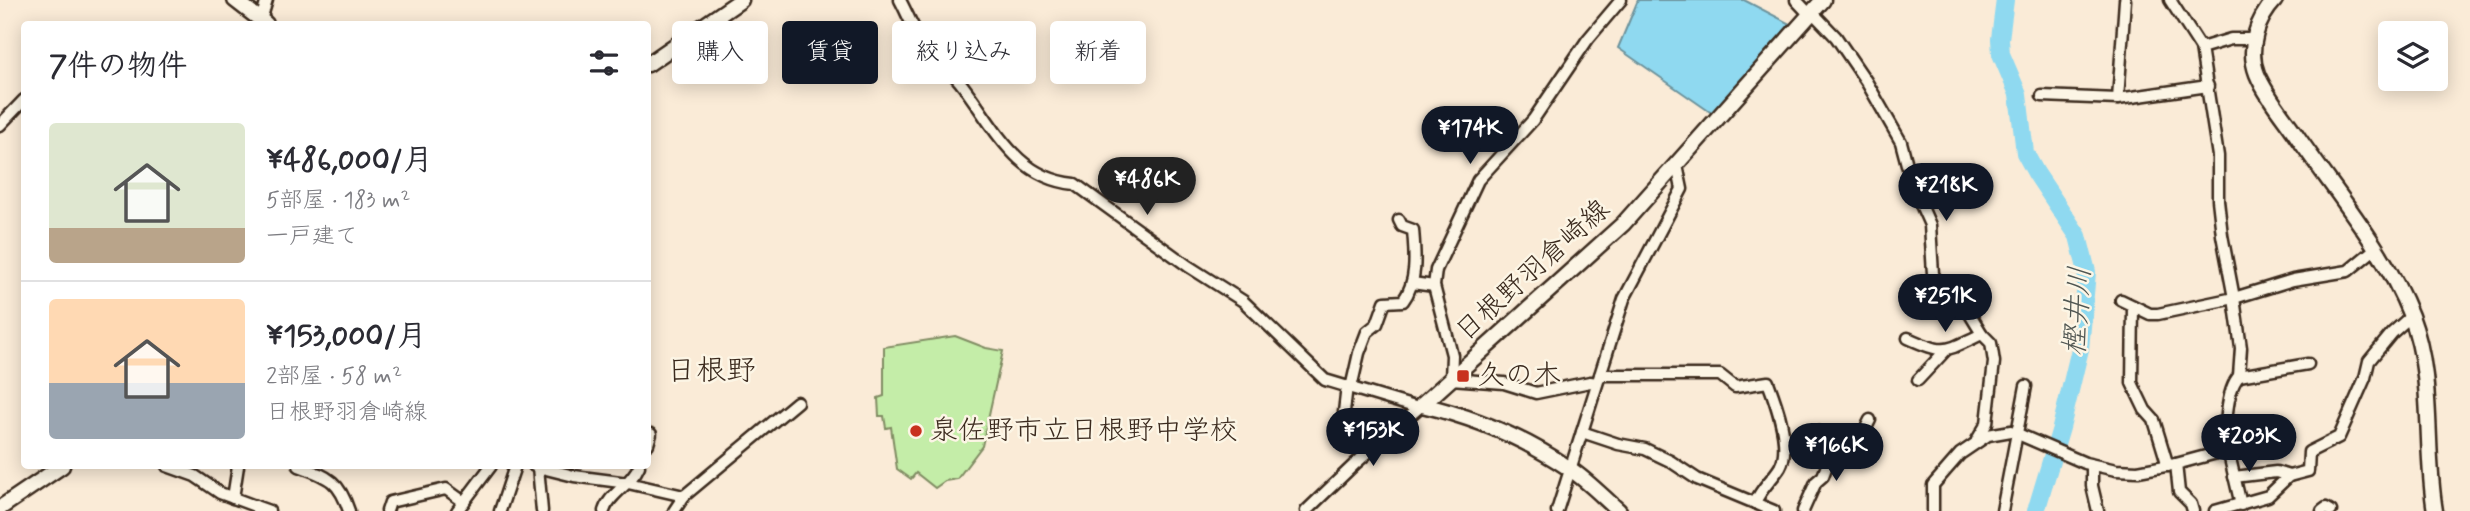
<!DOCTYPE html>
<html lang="ja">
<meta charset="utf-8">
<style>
body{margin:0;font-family:Mynerve,"Klee One",sans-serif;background:#f2f2f3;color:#2b2b33;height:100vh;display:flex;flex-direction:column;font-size:26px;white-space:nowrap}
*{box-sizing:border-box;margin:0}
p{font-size:23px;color:#7c7c81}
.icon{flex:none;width:38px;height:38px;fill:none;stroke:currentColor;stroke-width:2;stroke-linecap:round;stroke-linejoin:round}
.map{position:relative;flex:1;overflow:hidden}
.side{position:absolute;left:21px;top:21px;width:630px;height:448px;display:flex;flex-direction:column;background:#fff;border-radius:7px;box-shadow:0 4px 18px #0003}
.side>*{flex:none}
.hud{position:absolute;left:672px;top:21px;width:665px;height:63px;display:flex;gap:14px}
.tools{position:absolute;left:2378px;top:21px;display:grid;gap:14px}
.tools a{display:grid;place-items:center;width:70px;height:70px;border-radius:7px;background:#fff;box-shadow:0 4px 18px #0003;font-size:35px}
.price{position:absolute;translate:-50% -60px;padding:0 16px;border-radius:24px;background:#111827;color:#fff;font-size:23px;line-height:46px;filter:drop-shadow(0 2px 4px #0008)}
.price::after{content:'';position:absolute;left:50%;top:42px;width:21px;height:16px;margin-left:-10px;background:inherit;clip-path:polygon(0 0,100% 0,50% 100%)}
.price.active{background:#222;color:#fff}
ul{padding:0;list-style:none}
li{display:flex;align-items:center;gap:21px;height:175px;padding:0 28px}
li+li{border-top:2px solid #e1e1e2}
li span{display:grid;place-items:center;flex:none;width:196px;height:140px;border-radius:7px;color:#555}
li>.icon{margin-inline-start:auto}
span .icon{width:84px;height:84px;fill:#fffc;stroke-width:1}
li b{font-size:30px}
h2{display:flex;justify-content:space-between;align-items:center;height:84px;padding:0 28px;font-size:30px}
.tag{padding:0 24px;border-radius:7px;background:#fff;box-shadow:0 4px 18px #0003;font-size:24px;line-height:63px}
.tag.active{background:#111827;color:#fff}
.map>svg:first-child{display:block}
</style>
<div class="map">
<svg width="2470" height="511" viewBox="0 0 2470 511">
<rect width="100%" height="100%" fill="#faebd7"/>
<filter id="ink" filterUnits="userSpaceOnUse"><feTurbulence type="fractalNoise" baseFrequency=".0143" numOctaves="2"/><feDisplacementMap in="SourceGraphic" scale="14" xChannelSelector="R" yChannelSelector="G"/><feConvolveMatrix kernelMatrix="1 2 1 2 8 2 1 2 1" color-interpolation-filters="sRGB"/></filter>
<g filter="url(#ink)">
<path fill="#c4eda8" stroke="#808c63" stroke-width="2" d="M955,336L986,348L1003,351L982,446L957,479L945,481L935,488L916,473L911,479L897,469L891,427L886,428L884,416H879L878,398L884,396V347Z"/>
<path fill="#8fd9f0" stroke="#6d939c" stroke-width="2" d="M1638,0H1744L1790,24L1713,114L1618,48Z"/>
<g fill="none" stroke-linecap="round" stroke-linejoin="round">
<path stroke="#8fd9f0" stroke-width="18" d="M2005,0L2000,39L2001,54L2018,94L2025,153L2036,173L2078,236L2087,272L2080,349L2061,428L2036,511"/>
<g stroke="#3b2a1e" stroke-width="15">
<g id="street">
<path d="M900,0C908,15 915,34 926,47C936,59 950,69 960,82C994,125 1014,178 1075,184L1188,266L1243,301L1325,380L1418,408"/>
<path d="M1796,0L1811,16"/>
<path d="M1813,13L1836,37L1866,81L1901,142L1913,187L1930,225L1933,274L1939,284L1965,306L1982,334L1991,343L1994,362L1987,423L1977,440"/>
<path d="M261,20L267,0"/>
<path d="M2201,48L2231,39H2254"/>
<path d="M2042,96L2118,99L2208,86"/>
<path d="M2118,99L2125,0"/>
<path d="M0,125L24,100"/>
<path d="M1412,283L1434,286"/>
<path d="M2121,300L2150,314H2158L2234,298L2293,280L2348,271L2376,248"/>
<path d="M2133,306L2132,383L2145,410L2154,420L2168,466"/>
<path d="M1908,338C1947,356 1945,351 1982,334"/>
<path d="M1600,375H1720L1735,387L1768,382C1776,403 1792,446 1780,467C1772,480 1761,488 1755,503"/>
<path d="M2239,376L2308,364"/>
<path d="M1918,380L1946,350"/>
<path d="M1597,383L1590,382L1536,393L1504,383L1451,379L1452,355L1434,286L1436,270L1478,180L1533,120L1588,39L1621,0"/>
<path d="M1347,386L1344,412L1346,417L1375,446"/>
<path d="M1351,388L1359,353L1367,332L1377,324L1385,302L1403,301C1418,281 1415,254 1413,230L1402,226L1399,220"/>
<path d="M1582,432L1618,444L1645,449L1670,461L1697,479L1774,511"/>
<path d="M1819,432L1850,447L1862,436L1870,420"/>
<path d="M648,444L651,434"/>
<path d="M2228,450L2241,505"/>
<path d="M2176,464L2179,492L2191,504L2193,511"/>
<path d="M2092,465V486L2098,511"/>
<path d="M167,466L195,476L220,493L255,506L258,511"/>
<path d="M299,466C328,477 339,480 349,511"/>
<path d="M534,466L574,476L628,483L684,496L797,402"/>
<path d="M538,467L542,511"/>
<path d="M2234,477L2276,472L2289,476"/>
<path d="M233,498L238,466"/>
<path d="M255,506L269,511"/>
<path d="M387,511L390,502L446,489L464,502"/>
<path d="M457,511L491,466"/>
<path d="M500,511L515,466"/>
<path d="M604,511C609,494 631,485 639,466"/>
<path d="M674,511L684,496"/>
<path d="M1306,511L1356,463L1422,405"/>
<path d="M1557,511L1624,299L1682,189L1677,165"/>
<path d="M1803,511L1816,482L1823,476L1836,441"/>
<path d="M1933,511V485L1960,454L1988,435L2011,431L2085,463L2116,470L2138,471L2176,464L2228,450C2224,432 2226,390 2239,376L2241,348L2234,298L2222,235L2218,200V156L2201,48L2170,0"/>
<path d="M2002,511L2026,386"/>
<path d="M2215,511L2268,496L2289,476L2308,471L2309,452L2339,437L2365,378L2369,361L2392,333L2411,316"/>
<path d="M2322,511L2326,508L2331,511"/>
</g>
</g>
<g stroke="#3b2a1e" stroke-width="19">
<g id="secondary">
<path d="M235,0L266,24"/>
<path d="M2275,0C2257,19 2247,48 2257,74C2266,96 2284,117 2297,136C2337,194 2385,250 2411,316C2435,379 2424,446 2435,511"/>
<path d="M648,64L741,0"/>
<path d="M1422,405L1623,224L1823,0"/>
<path d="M1422,405C1473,417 1526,439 1570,469C1588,481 1603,497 1619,511"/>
<path d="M0,508L62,466"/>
</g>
</g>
<use href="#street" stroke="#fcf5e5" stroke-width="10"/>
<use href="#secondary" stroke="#fcf5e5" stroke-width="14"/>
</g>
</g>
<g fill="#c8321e" stroke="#fcf5e5" stroke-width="2.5">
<rect x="1456" y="369" width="14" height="14" rx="3.5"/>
<circle cx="916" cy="431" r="7"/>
</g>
<g text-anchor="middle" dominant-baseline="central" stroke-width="5" stroke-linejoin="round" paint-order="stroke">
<g font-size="28" fill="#3b2a1e" stroke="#fcf5e5">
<text transform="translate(1533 271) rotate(-42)">日根野羽倉崎線</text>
</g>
<g font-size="28" fill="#3b2a1e" stroke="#fcf5e5" text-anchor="start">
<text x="1477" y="376">久の木</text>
<text x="930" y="431">泉佐野市立日根野中学校</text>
</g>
<g font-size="30" font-style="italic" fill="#505652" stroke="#fcf5e5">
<text transform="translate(2078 311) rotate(-86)">樫井川</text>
</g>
<g font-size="30" fill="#3b2a1e" stroke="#fcf5e5">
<text x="711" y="371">日根野</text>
</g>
</g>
</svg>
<div class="tools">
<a><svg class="icon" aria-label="layers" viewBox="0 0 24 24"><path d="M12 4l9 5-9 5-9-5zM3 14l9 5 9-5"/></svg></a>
</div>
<b class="price" style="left:1470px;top:166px">¥174K</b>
<b class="price active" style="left:1147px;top:217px">¥486K</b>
<b class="price" style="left:1946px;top:223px">¥218K</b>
<b class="price" style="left:1945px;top:334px">¥251K</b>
<b class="price" style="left:1373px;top:468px">¥153K</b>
<b class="price" style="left:2249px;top:474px">¥203K</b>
<b class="price" style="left:1836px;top:483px">¥166K</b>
<div class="hud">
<a class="tag">購入</a>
<a class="tag active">賃貸</a>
<a class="tag">絞り込み</a>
<a class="tag">新着</a>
</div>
<section class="side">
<h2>7件の物件<svg class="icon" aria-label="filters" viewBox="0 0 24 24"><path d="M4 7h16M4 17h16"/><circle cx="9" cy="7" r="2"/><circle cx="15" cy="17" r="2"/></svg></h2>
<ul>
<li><span style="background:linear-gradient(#dfe7d0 75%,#b9a48a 0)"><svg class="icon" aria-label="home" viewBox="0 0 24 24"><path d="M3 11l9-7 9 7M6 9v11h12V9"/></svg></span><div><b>¥486,000/月</b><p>5部屋 · 183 m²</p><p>一戸建て</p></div></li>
<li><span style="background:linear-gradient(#ffd9b3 60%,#9aa5b1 0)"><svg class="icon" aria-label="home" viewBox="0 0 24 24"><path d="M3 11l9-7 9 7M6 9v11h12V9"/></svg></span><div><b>¥153,000/月</b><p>2部屋 · 58 m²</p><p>日根野羽倉崎線</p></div></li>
</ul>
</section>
</div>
